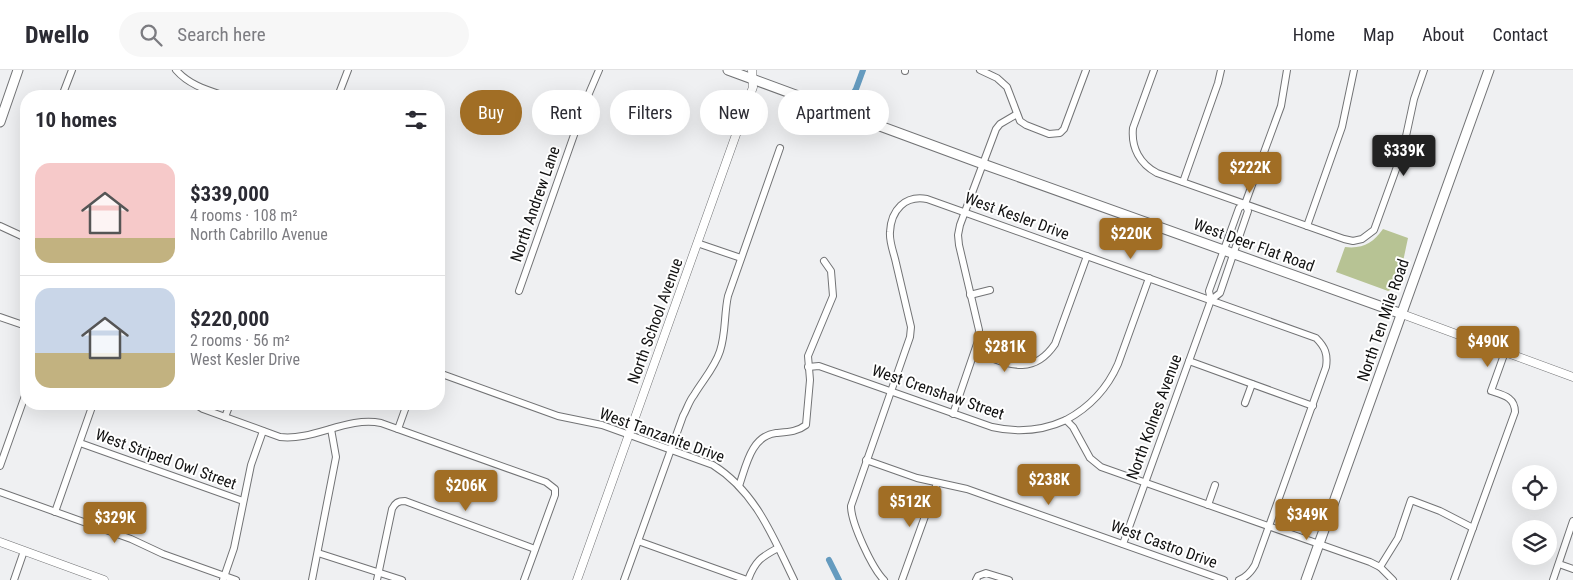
<!DOCTYPE html>
<meta charset="utf-8">
<style>
body{margin:0;font-family:"Roboto Condensed",sans-serif;background:#f7f7f7;color:#2b2b33;height:100vh;display:flex;flex-direction:column;font-size:19px;white-space:nowrap}
*{box-sizing:border-box;margin:0}
p{font-size:16px;color:#7c7c81}
.icon{flex:none;width:28px;height:28px;fill:none;stroke:currentColor;stroke-width:2;stroke-linecap:round;stroke-linejoin:round}
.map{position:relative;flex:1;overflow:hidden}
.sheet{position:absolute;left:20px;top:20px;width:425px;height:320px;display:flex;flex-direction:column;background:#fff;border-radius:20px;box-shadow:0 5px 20px #0002}
.sheet>*{flex:none}
.banner{position:absolute;left:460px;top:20px;width:475px;height:45px;display:flex;gap:10px}
.buttons{position:absolute;left:1512px;top:395px;display:grid;gap:10px}
.buttons a{display:grid;place-items:center;width:45px;height:45px;border-radius:50%;background:#fff;box-shadow:0 5px 20px #0002;font-size:25px}
.price{position:absolute;translate:-50% -42px;padding:0 11px;border-radius:5px;background:#a16e25;color:#fff;font-size:16px;line-height:32px;filter:drop-shadow(0 1px 2px #0008)}
.price::after{content:'';position:absolute;left:50%;top:30px;width:15px;height:11px;margin-left:-8px;background:inherit;clip-path:polygon(0 0,100% 0,50% 100%)}
.price.current{background:#222;color:#fff}
ul{padding:0;list-style:none}
li{display:flex;align-items:center;gap:15px;height:125px;padding:0 15px}
li+li{border-top:1px solid #e1e1e2}
li span{display:grid;place-items:center;flex:none;width:140px;height:100px;border-radius:15px;color:#555}
li>.icon{margin-inline-start:auto}
span .icon{width:60px;height:60px;fill:#fffc;stroke-width:1}
li b{font-size:21px}
h2{display:flex;justify-content:space-between;align-items:center;height:60px;padding:0 15px;font-size:21px}
.pill{padding:0 18px;border-radius:22px;background:#fff;box-shadow:0 5px 20px #0002;font-size:18px;line-height:45px}
.pill.current{background:#a16e25;color:#fff}
header{display:flex;align-items:center;gap:30px;box-sizing:border-box;height:70px;padding:0 25px;background:#fff;border-bottom:1px solid #e1e1e2}
header strong{font-size:24px}
nav{display:flex;gap:28px;margin-inline-start:auto;font-size:18px}
.search{width:350px;height:45px;background:#f7f7f7;display:flex;align-items:center;gap:12px;box-sizing:border-box;padding:0 18px;border-radius:28px;color:#7c7c81;font-size:19px}
.map>svg:first-child{display:block}
</style>
<header>
<strong>Dwello</strong>
<div class="search"><svg class="icon" aria-label="search" viewBox="0 0 24 24"><circle cx="10" cy="10" r="6"/><path d="M15 15l6 6"/></svg>Search here</div>
<nav><a>Home</a><a>Map</a><a>About</a><a>Contact</a></nav>
</header>
<div class="map">
<svg width="1573" height="510" viewBox="0 0 1573 510">
<rect width="100%" height="100%" fill="#eff0f2"/>
<path fill="#b7c394" d="M1383,159L1408,168L1401,201L1395,218L1388,221L1336,202L1345,177C1363,179 1373,173 1383,159Z"/>
<g fill="none" stroke-linecap="round" stroke-linejoin="round">
<g stroke="#659bbf" stroke-width="6">
<path d="M847,33L856,19L863,0"/>
<path d="M835,57L837,53"/>
<path d="M829,490L839,510"/>
</g>
<g stroke="#727375" stroke-width="8">
<g id="minor">
<path d="M176,0C189,15 207,20 225,26"/>
<path d="M980,0L997,8L1007,17L1020,51L1026,55L1049,64L1060,63L1064,59L1086,0"/>
<path d="M1154,0L1133,58C1131,78 1140,94 1157,103L1344,169L1353,171L1362,169L1374,160L1403,80L1414,29L1424,0"/>
<path d="M905,1V0"/>
<path d="M62,26L72,0"/>
<path d="M338,26L348,0"/>
<path d="M1183,112L1218,13L1221,0"/>
<path d="M1245,134L1281,36L1287,0"/>
<path d="M0,156L26,168"/>
<path d="M1307,156L1342,57L1354,0"/>
<path d="M697,173L741,188"/>
<path d="M519,221L587,28L599,0"/>
<path d="M970,225L990,220"/>
<path d="M0,247L26,256"/>
<path d="M975,282C1006,293 1032,308 1055,274L1087,186"/>
<path d="M1189,291L1313,336"/>
<path d="M808,297L819,296L992,357C1018,363 1042,361 1066,350L1073,357L1090,388L1101,397L1370,492L1380,497L1393,510"/>
<path d="M439,303L558,346L602,355L713,395C756,422 773,467 794,510"/>
<path d="M1245,333L1252,314"/>
<path d="M195,334L203,339L280,367C314,371 347,346 381,353L546,412L555,419V425L524,510"/>
<path d="M953,344L978,271L979,260L959,175L958,165L960,155L996,59L1000,54L1017,44"/>
<path d="M225,347L230,334"/>
<path d="M1066,350C1090,337 1107,319 1118,294L1149,208"/>
<path d="M398,359L407,334"/>
<path d="M80,373L243,431"/>
<path d="M866,390L917,408L967,419L1224,510"/>
<path d="M0,396L26,323"/>
<path d="M739,416C746,396 751,366 776,363C788,362 797,362 806,355L810,310L808,286L833,226L831,201L824,191"/>
<path d="M0,422L131,469L163,484L236,510"/>
<path d="M1208,435L1215,415"/>
<path d="M55,442L93,334"/>
<path d="M638,471L747,510"/>
<path d="M1123,474L1211,230L1209,221L1239,138L1245,134L1248,141L1220,223L1211,230"/>
<path d="M318,483L402,510"/>
<path d="M1559,494L1573,499"/>
<path d="M1380,497L1398,468L1411,430L1440,441L1473,458"/>
<path d="M14,510L24,481"/>
<path d="M223,510L234,478L251,395L263,361"/>
<path d="M312,510L336,387L331,359"/>
<path d="M377,510L392,439C395,433 398,431 405,431L535,479"/>
<path d="M624,510L683,346C687,339 689,331 694,325C703,310 715,297 720,281C726,263 724,244 728,226L780,78"/>
<path d="M748,510C755,491 761,487 778,478"/>
<path d="M884,510C872,498 851,453 851,436L910,267L911,257C906,236 901,214 896,193C894,183 889,172 890,162C891,140 905,125 927,129L1316,268C1325,277 1328,284 1326,297L1255,495C1251,502 1247,507 1239,510"/>
<path d="M902,510L937,413"/>
<path d="M976,510L978,506L986,503L1009,510"/>
<path d="M1454,510L1515,342C1515,327 1503,325 1491,321L1505,282"/>
<path d="M1553,510L1573,451"/>
</g>
</g>
<g stroke="#727375" stroke-width="9">
<g id="tertiary">
<path d="M1402,244L1573,307"/>
<path d="M0,472L104,510"/>
<path d="M577,510L753,17L752,0"/>
</g>
</g>
<g stroke="#727375" stroke-width="11">
<g id="secondary">
<path d="M728,0L983,94L1402,244"/>
<path d="M0,52L18,0"/>
<path d="M1306,510L1489,0"/>
</g>
</g>
<use href="#minor" stroke="#fff" stroke-width="6"/>
<use href="#tertiary" stroke="#fff" stroke-width="8"/>
<use href="#secondary" stroke="#fff" stroke-width="9"/>
</g>
<g text-anchor="middle" dominant-baseline="central" stroke-width="4" stroke-linejoin="round" paint-order="stroke">
<g font-size="16" fill="#121212" stroke="#fff">
<text transform="translate(535 134) rotate(-71)">North Andrew Lane</text>
<text transform="translate(1017 146) rotate(20)">West Kesler Drive</text>
<text transform="translate(1254 175) rotate(20)">West Deer Flat Road</text>
<text transform="translate(1383 250) rotate(-71)">North Ten Mile Road</text>
<text transform="translate(655 251) rotate(-70)">North School Avenue</text>
<text transform="translate(938 322) rotate(19)">West Crenshaw Street</text>
<text transform="translate(1154 347) rotate(-70)">North Kolnes Avenue</text>
<text transform="translate(662 365) rotate(20)">West Tanzanite Drive</text>
<text transform="translate(166 389) rotate(20)">West Striped Owl Street</text>
<text transform="translate(1164 474) rotate(20)">West Castro Drive</text>
</g>
</g>
</svg>
<div class="buttons">
<a><svg class="icon" aria-label="locate" viewBox="0 0 24 24"><circle cx="12" cy="12" r="6"/><path d="M12 2v4M12 18v4M2 12h4M18 12h4"/></svg></a>
<a><svg class="icon" aria-label="layers" viewBox="0 0 24 24"><path d="M12 4l9 5-9 5-9-5zM3 14l9 5 9-5"/></svg></a>
</div>
<b class="price current" style="left:1404px;top:107px">$339K</b>
<b class="price" style="left:1250px;top:124px">$222K</b>
<b class="price" style="left:1131px;top:190px">$220K</b>
<b class="price" style="left:1488px;top:298px">$490K</b>
<b class="price" style="left:1005px;top:303px">$281K</b>
<b class="price" style="left:1049px;top:436px">$238K</b>
<b class="price" style="left:466px;top:442px">$206K</b>
<b class="price" style="left:910px;top:458px">$512K</b>
<b class="price" style="left:1307px;top:471px">$349K</b>
<b class="price" style="left:115px;top:474px">$329K</b>
<div class="banner">
<a class="pill current">Buy</a>
<a class="pill">Rent</a>
<a class="pill">Filters</a>
<a class="pill">New</a>
<a class="pill">Apartment</a>
</div>
<section class="sheet">
<h2>10 homes<svg class="icon" aria-label="filters" viewBox="0 0 24 24"><path d="M4 7h16M4 17h16"/><circle cx="9" cy="7" r="2"/><circle cx="15" cy="17" r="2"/></svg></h2>
<ul>
<li><span style="background:linear-gradient(#f6c9c9 75%,#c2b280 0)"><svg class="icon" aria-label="home" viewBox="0 0 24 24"><path d="M3 11l9-7 9 7M6 9v11h12V9"/></svg></span><div><b>$339,000</b><p>4 rooms · 108 m²</p><p>North Cabrillo Avenue</p></div></li>
<li><span style="background:linear-gradient(#c9d6e8 65%,#c2b280 0)"><svg class="icon" aria-label="home" viewBox="0 0 24 24"><path d="M3 11l9-7 9 7M6 9v11h12V9"/></svg></span><div><b>$220,000</b><p>2 rooms · 56 m²</p><p>West Kesler Drive</p></div></li>
</ul>
</section>
</div>
